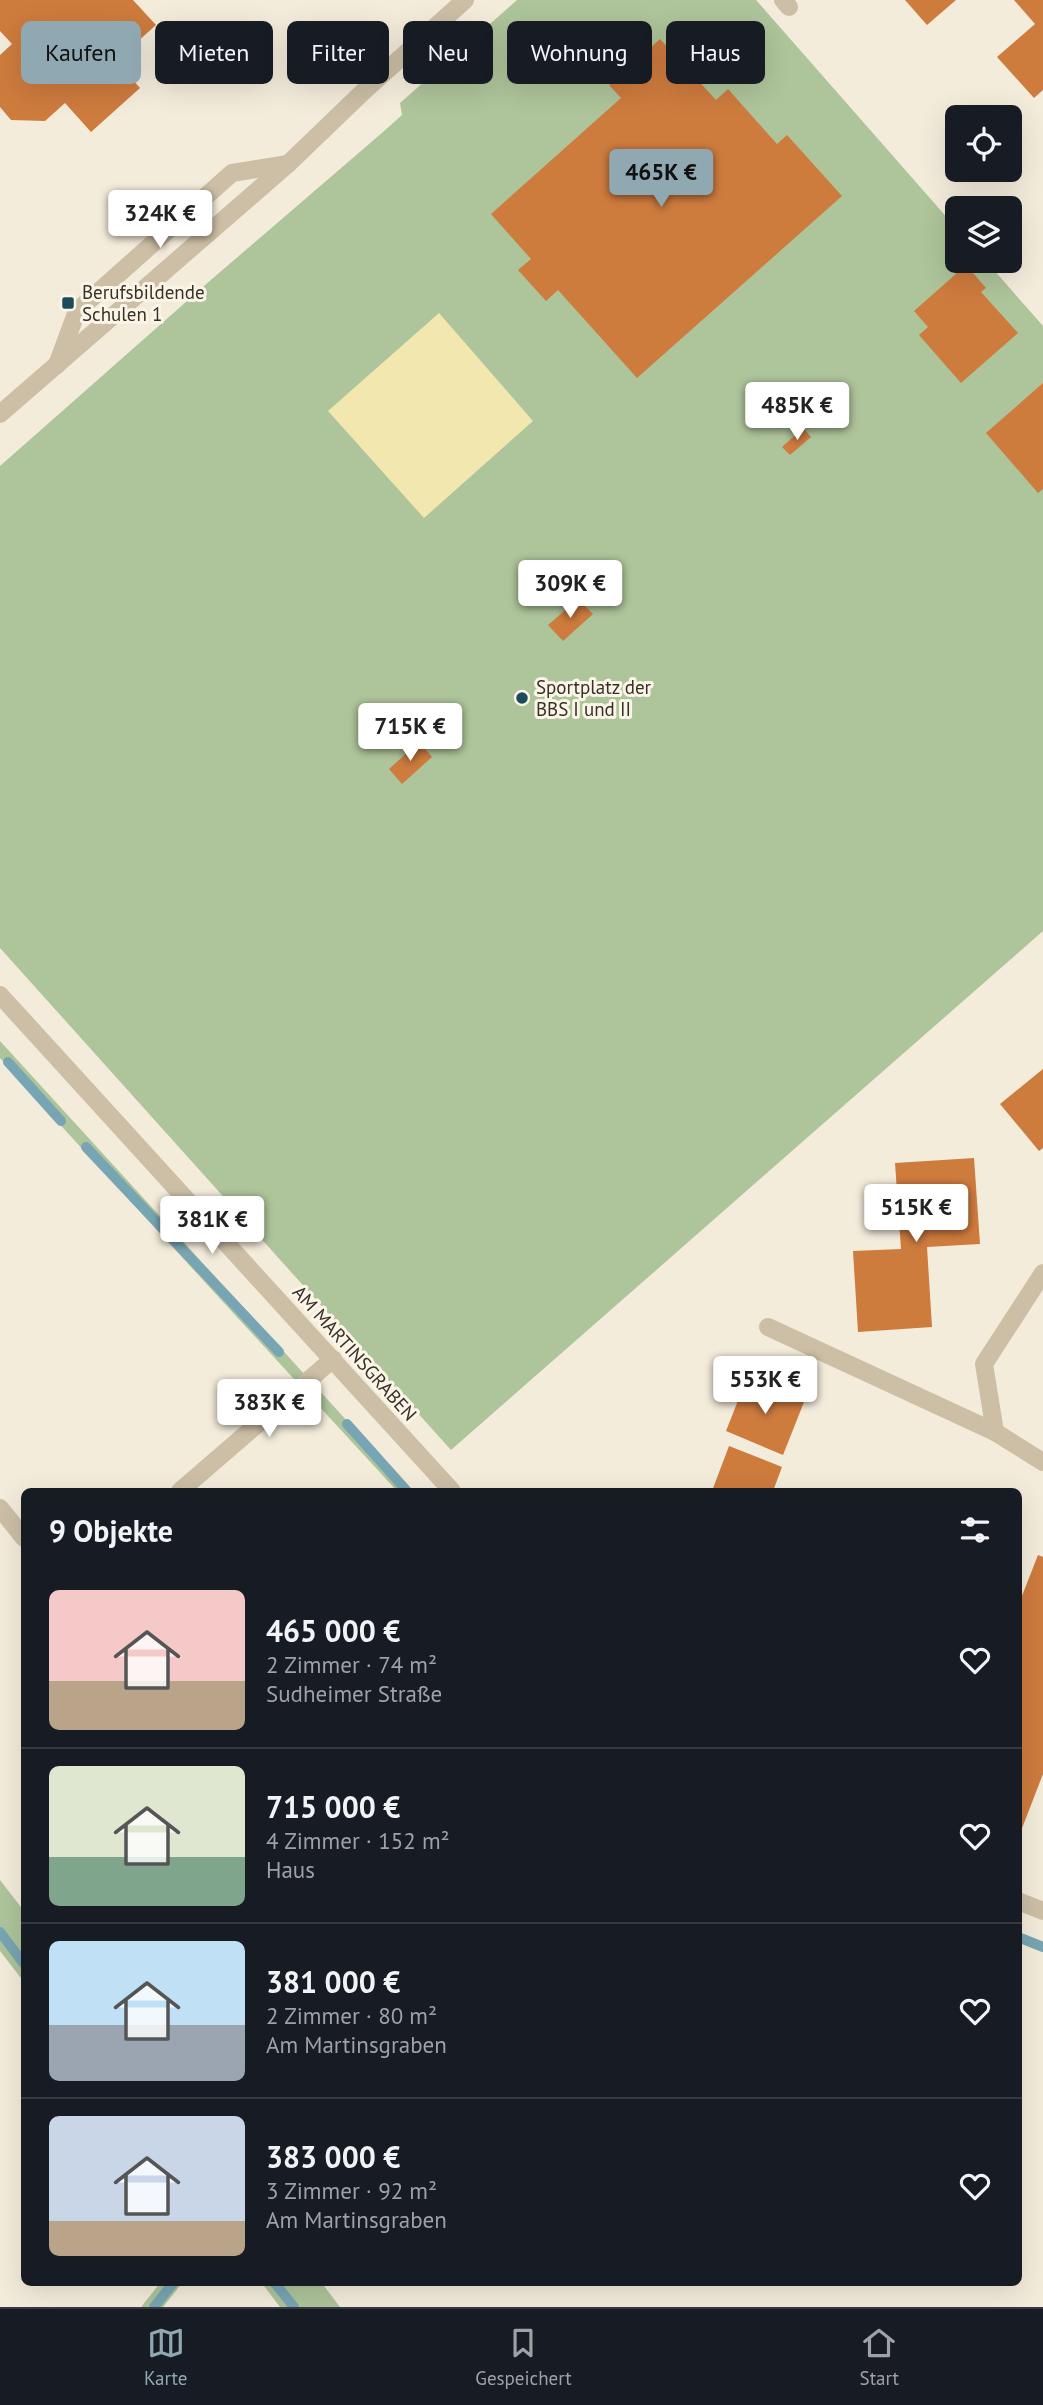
<!DOCTYPE html>
<html lang="de">
<meta charset="utf-8">
<style>
body{margin:0;font-family:"PT Sans",sans-serif;background:#20242c;color:#f1f3f6;height:100vh;display:flex;flex-direction:column;font-size:26px;white-space:nowrap}
*{box-sizing:border-box;margin:0}
p{font-size:23px;color:#9ea1a6}
.icon{flex:none;width:38px;height:38px;fill:none;stroke:currentColor;stroke-width:2;stroke-linecap:round;stroke-linejoin:round}
.map{position:relative;flex:1;overflow:hidden}
.panel{position:absolute;left:21px;top:1488px;width:1001px;height:798px;display:flex;flex-direction:column;background:#171b24;border-radius:10px;box-shadow:0 7px 28px #0002}
.panel>*{flex:none}
.guide{position:absolute;left:21px;top:21px;width:1001px;height:63px;display:flex;gap:14px}
.tools{position:absolute;left:945px;top:105px;display:grid;gap:14px}
.tools a{display:grid;place-items:center;width:77px;height:77px;border-radius:10px;background:#171b24;box-shadow:0 7px 28px #0002;font-size:35px}
.price{position:absolute;translate:-50% -60px;padding:0 16px;border-radius:7px;background:#fff;color:#222;font-size:23px;line-height:46px;filter:drop-shadow(0 2px 4px #0008)}
.price::after{content:'';position:absolute;left:50%;top:42px;width:21px;height:16px;margin-left:-10px;background:inherit;clip-path:polygon(0 0,100% 0,50% 100%)}
.price.current{background:#90a8b1;color:#111}
ul{padding:0;list-style:none}
li{display:flex;align-items:center;gap:21px;height:175px;padding:0 28px}
li+li{border-top:2px solid #363941}
li span{display:grid;place-items:center;flex:none;width:196px;height:140px;border-radius:10px;color:#555}
li>.icon{margin-inline-start:auto}
span .icon{width:84px;height:84px;fill:#fffc;stroke-width:1}
li b{font-size:30px}
h2{display:flex;justify-content:space-between;align-items:center;height:84px;padding:0 28px;font-size:30px}
.chip{padding:0 24px;border-radius:10px;background:#171b24;box-shadow:0 7px 28px #0002;font-size:24px;line-height:63px}
.chip.current{background:#90a8b1;color:#111}
.menu{display:flex;justify-content:space-around;align-items:center;height:98px;border-top:2px solid #363941;background:#171b24;font-size:19px;color:#9ea1a6}
.menu a{display:grid;justify-items:center;gap:4px}
.menu .current{color:#90a8b1}
.map>svg:first-child{display:block}
</style>
<div class="map">
<svg width="1043" height="2307" viewBox="0 0 1043 2307">
<rect width="100%" height="100%" fill="#f4ecdb"/>
<g fill="#aec49a">
<path d="M517,0H756L957,229V261H986L1043,326V931L451,1450L0,948V466L212,279L383,132L402,115L400,103Z"/>
<path d="M0,1041L411,1491H397L53,1117L0,1058Z"/>
<path d="M0,1880L24,1911V1982L0,1951Z"/>
<path d="M161,2282H183L163,2307H141Z"/>
<path d="M261,2282H321L340,2307H280Z"/>
</g>
<path fill="#f1e7af" d="M439,313L533,421L424,518L328,411Z"/>
<g fill="none" stroke-linecap="round" stroke-linejoin="round">
<g stroke="#78a5b3" stroke-width="10">
<path d="M8,1062L61,1121"/>
<path d="M86,1147L279,1352"/>
<path d="M347,1424L407,1491"/>
<path d="M0,1932L24,1964"/>
<path d="M1018,1937L1043,1947"/>
<path d="M274,2282L294,2307"/>
<path d="M154,2307L174,2282"/>
</g>
</g>
<g fill="#ce7b3e">
<path d="M0,0H133L156,25L116,61L140,88L91,132L65,103L45,121L11,120L0,107V55L12,44L0,31Z"/>
<path d="M905,0H956L927,25Z"/>
<path d="M1014,0H1043V90L1034,98L997,57L1035,24Z"/>
<path d="M660,39L716,100L728,89L777,144L787,135L842,196L637,378L558,290L546,301L518,270L531,259L491,214L621,98L609,85Z"/>
<path d="M966,265L986,288L981,292L1018,333L961,383L919,335L928,327L914,311Z"/>
<path d="M1043,383V489L1038,493L986,433Z"/>
<path d="M803,428L811,437L790,455L782,447Z"/>
<path d="M578,599L593,614L563,641L548,625Z"/>
<path d="M419,742L432,757L402,784L389,769Z"/>
<path d="M1043,1069V1148L1039,1151L1000,1104Z"/>
<path d="M974,1158L980,1244L927,1247L932,1327L858,1332L853,1251L901,1249L895,1163Z"/>
<path d="M747,1378L804,1402L783,1455L726,1431Z"/>
<path d="M729,1446L782,1467L773,1491H712Z"/>
<path d="M1038,1555L1043,1557V1774L1019,1836L1018,1606Z"/>
</g>
<g fill="none" stroke-linecap="round" stroke-linejoin="round">
<g stroke="#cdbfa6" stroke-width="18">
<path d="M783,0L789,7"/>
<path d="M57,365L77,311L232,173L288,164"/>
<path d="M768,1327L995,1432"/>
</g>
<g stroke="#cdbfa6" stroke-width="18">
<path d="M0,414L288,164L365,90L465,0"/>
<path d="M0,995L452,1491"/>
<path d="M1043,1273L984,1364L995,1432L1043,1462"/>
<path d="M180,1491L333,1359"/>
<path d="M0,1508L24,1538"/>
<path d="M1018,1901L1043,1911"/>
</g>
</g>
<g fill="#1a4c5c" stroke="#fbf5e8" stroke-width="2.5">
<rect x="61" y="296" width="14" height="14" rx="3.5"/>
<circle cx="522" cy="698" r="7"/>
</g>
<g text-anchor="middle" dominant-baseline="central" stroke-width="6" stroke-linejoin="round" paint-order="stroke">
<g font-size="19" fill="#383027" stroke="#fbf5e8" text-anchor="start">
<text x="82" y="292">Berufsbildende<tspan x="82" dy="22">Schulen 1</tspan></text>
<text x="536" y="687">Sportplatz der<tspan x="536" dy="22">BBS I und II</tspan></text>
</g>
<g font-size="19" fill="#383027" stroke="#fbf5e8">
<text transform="translate(355 1353) rotate(48)">AM MARTINSGRABEN</text>
</g>
</g>
</svg>
<div class="tools">
<a><svg class="icon" aria-label="locate" viewBox="0 0 24 24"><circle cx="12" cy="12" r="6"/><path d="M12 2v4M12 18v4M2 12h4M18 12h4"/></svg></a>
<a><svg class="icon" aria-label="layers" viewBox="0 0 24 24"><path d="M12 4l9 5-9 5-9-5zM3 14l9 5 9-5"/></svg></a>
</div>
<b class="price current" style="left:661px;top:209px">465K €</b>
<b class="price" style="left:160px;top:250px">324K €</b>
<b class="price" style="left:797px;top:442px">485K €</b>
<b class="price" style="left:570px;top:620px">309K €</b>
<b class="price" style="left:410px;top:763px">715K €</b>
<b class="price" style="left:916px;top:1244px">515K €</b>
<b class="price" style="left:212px;top:1256px">381K €</b>
<b class="price" style="left:765px;top:1416px">553K €</b>
<b class="price" style="left:269px;top:1439px">383K €</b>
<div class="guide">
<a class="chip current">Kaufen</a>
<a class="chip">Mieten</a>
<a class="chip">Filter</a>
<a class="chip">Neu</a>
<a class="chip">Wohnung</a>
<a class="chip">Haus</a>
</div>
<section class="panel">
<h2>9 Objekte<svg class="icon" aria-label="filters" viewBox="0 0 24 24"><path d="M4 7h16M4 17h16"/><circle cx="9" cy="7" r="2"/><circle cx="15" cy="17" r="2"/></svg></h2>
<ul>
<li><span style="background:linear-gradient(#f6c9c9 65%,#b9a48a 0)"><svg class="icon" aria-label="home" viewBox="0 0 24 24"><path d="M3 11l9-7 9 7M6 9v11h12V9"/></svg></span><div><b>465 000 €</b><p>2 Zimmer · 74 m²</p><p>Sudheimer Straße</p></div><svg class="icon" aria-label="heart" viewBox="0 0 24 24"><path d="M12 20l-8-8c-3-5 5-10 8-4 3-6 11-1 8 4z"/></svg></li>
<li><span style="background:linear-gradient(#dfe7d0 65%,#7fa58c 0)"><svg class="icon" aria-label="home" viewBox="0 0 24 24"><path d="M3 11l9-7 9 7M6 9v11h12V9"/></svg></span><div><b>715 000 €</b><p>4 Zimmer · 152 m²</p><p>Haus</p></div><svg class="icon" aria-label="heart" viewBox="0 0 24 24"><path d="M12 20l-8-8c-3-5 5-10 8-4 3-6 11-1 8 4z"/></svg></li>
<li><span style="background:linear-gradient(#bfe0f5 60%,#9aa5b1 0)"><svg class="icon" aria-label="home" viewBox="0 0 24 24"><path d="M3 11l9-7 9 7M6 9v11h12V9"/></svg></span><div><b>381 000 €</b><p>2 Zimmer · 80 m²</p><p>Am Martinsgraben</p></div><svg class="icon" aria-label="heart" viewBox="0 0 24 24"><path d="M12 20l-8-8c-3-5 5-10 8-4 3-6 11-1 8 4z"/></svg></li>
<li><span style="background:linear-gradient(#c9d6e8 75%,#b9a48a 0)"><svg class="icon" aria-label="home" viewBox="0 0 24 24"><path d="M3 11l9-7 9 7M6 9v11h12V9"/></svg></span><div><b>383 000 €</b><p>3 Zimmer · 92 m²</p><p>Am Martinsgraben</p></div><svg class="icon" aria-label="heart" viewBox="0 0 24 24"><path d="M12 20l-8-8c-3-5 5-10 8-4 3-6 11-1 8 4z"/></svg></li>
</ul>
</section>
</div>
<nav class="menu">
<a class="current"><svg class="icon" aria-label="map" viewBox="0 0 24 24"><path d="M3 6l6-2 6 2 6-2v14l-6 2-6-2-6 2zM9 4v14M15 6v14"/></svg>Karte</a>
<a><svg class="icon" aria-label="saved" viewBox="0 0 24 24"><path d="M7 4h10v16l-5-4-5 4z"/></svg>Gespeichert</a>
<a><svg class="icon" aria-label="home" viewBox="0 0 24 24"><path d="M3 11l9-7 9 7M6 9v11h12V9"/></svg>Start</a>
</nav>
